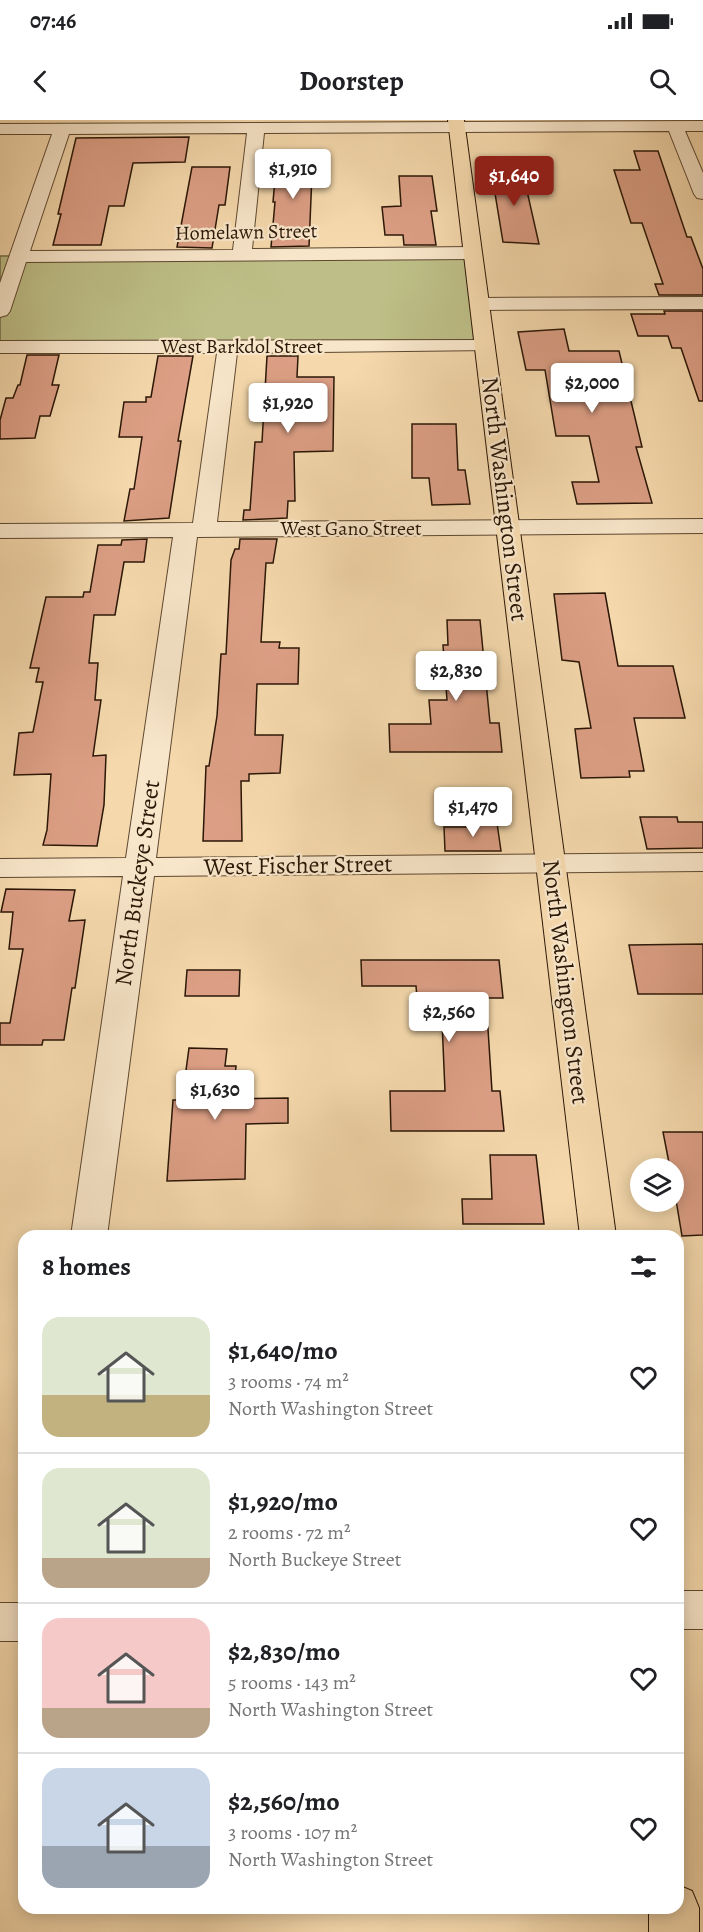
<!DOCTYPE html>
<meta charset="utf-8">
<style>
body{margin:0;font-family:Alegreya,serif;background:#f2f2f2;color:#202124;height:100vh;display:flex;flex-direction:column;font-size:22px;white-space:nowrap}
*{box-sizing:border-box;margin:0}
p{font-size:20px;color:#757577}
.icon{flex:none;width:33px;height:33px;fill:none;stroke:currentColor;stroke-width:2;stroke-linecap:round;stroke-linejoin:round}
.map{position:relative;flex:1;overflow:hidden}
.side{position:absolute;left:18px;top:1110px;width:666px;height:684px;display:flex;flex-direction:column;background:#fff;border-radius:18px;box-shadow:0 3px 15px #0003}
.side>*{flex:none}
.buttons{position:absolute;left:630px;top:1038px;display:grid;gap:12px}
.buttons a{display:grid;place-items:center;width:54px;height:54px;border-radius:50%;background:#fff;box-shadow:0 3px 15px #0003;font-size:30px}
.price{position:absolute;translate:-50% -51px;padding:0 14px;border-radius:6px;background:#fff;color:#222;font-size:20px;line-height:39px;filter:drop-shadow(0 2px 3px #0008)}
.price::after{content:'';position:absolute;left:50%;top:36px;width:18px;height:14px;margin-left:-9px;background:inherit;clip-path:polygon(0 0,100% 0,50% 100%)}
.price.selected{background:#8f2418;color:#fff}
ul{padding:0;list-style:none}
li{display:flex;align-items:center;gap:18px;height:150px;padding:0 24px}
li+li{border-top:2px solid #e0e0e0}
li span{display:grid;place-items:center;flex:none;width:168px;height:120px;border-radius:18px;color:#555}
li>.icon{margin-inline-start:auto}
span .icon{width:72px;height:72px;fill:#fffc;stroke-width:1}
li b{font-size:26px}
h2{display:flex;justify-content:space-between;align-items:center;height:72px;padding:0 24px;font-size:26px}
.status{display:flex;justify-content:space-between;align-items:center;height:42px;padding:0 30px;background:#fff;direction:ltr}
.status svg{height:16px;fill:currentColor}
header{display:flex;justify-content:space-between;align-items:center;height:78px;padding:0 24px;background:#fff;font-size:27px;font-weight:700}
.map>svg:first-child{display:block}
</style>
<div class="status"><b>07:46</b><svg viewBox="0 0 49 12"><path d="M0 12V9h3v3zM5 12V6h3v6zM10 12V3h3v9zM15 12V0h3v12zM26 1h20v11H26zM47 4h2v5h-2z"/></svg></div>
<header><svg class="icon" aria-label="back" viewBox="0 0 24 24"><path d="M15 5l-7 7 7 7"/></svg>Doorstep<svg class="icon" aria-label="search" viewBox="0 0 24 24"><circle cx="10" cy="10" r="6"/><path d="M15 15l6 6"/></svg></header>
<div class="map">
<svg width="703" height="1812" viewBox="0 0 703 1812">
<rect width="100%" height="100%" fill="#f5d9ad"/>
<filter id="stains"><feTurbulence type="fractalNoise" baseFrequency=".00333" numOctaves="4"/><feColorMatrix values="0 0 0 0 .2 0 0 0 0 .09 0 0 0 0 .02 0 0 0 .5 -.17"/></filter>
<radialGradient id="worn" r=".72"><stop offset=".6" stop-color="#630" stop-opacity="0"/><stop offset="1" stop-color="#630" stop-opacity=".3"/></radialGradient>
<path fill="#bebf88" stroke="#746b48" stroke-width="1.5" d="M473,133L485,226L0,227V136Z"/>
<g fill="#dc9f85" stroke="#2b1707" stroke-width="1.5">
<path d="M189,17L185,42L133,43L124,86H109L101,125H53L61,94H58L76,18Z"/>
<path d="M290,30H313L309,126L271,127L275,82H273L277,36H289Z"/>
<path d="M634,31H658L687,117H691L703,149V175H659L655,164H663L642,103H631L614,50H640Z"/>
<path d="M192,47H230L225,85H219L212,128L177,127Z"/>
<path d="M491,49H522L539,124L503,122Z"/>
<path d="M399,56H432L437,91H431L436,125H404L403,115H385L382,87L401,86Z"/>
<path d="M664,191H703V281H699L681,228H672L668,216H638L631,194H665Z"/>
<path d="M564,209L569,231H619L642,327H636L652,383L577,384L572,362H599L589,316H556L545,250H526L518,212Z"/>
<path d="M27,235H59L52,265H59L50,296H40L35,318L0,319V300L6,278H13L18,265H20Z"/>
<path d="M158,236H193L178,321H181L169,398L124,401L130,369H134L142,317H119L124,282H146V277H151Z"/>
<path d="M267,236H298L297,257H334L333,331L294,332L295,381H288L287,398L243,400L244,390H250L255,322H262Z"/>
<path d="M412,304H456L458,350H465L470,384L432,385L429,358H412Z"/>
<path d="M147,419L144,442H124L115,495H94L89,543H98L95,580H101L93,636L106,635L104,685L97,726L43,725L47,710L51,654L14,655L19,613L33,612L43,562H36L39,548H30L46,477H83L84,472H90L98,425H121L122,420Z"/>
<path d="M240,419H277L273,443H266L261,522H280L279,528H299L298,564H257L255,615H283L280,653L249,654V661H241L242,721H203L206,646H209L217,596L221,534H226L231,440L235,429H239Z"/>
<path d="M605,473L618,546H673L685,598H634L644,651H629L630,657L581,658L575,609L591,608L579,542L562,540L554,474Z"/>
<path d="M447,500H480L490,603H499L502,632H390L389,604H431L429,580H447L443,525H448Z"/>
<path d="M640,697H677L678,702H703V728L647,729Z"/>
<path d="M466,703H497L501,731H445L444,707H466Z"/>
<path d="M6,769L75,770L69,801L85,800L75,868H72L64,920H43L42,925H0V903H10L23,829H9L13,792H1Z"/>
<path d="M703,824V874H638L629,825Z"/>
<path d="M361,840H499L503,878H486L492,971H500L504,1011H391L390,971H445L441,878H417L416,866H362Z"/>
<path d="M187,850H240L239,876H185Z"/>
<path d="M189,928L227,929L225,946H236L233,979L288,978V1003L246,1004L245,1059L167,1061L173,980H182Z"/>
<path d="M663,1012H703V1115L682,1116L674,1068V1048H670Z"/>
<path d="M490,1035H536L544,1104H463L462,1079H492Z"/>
</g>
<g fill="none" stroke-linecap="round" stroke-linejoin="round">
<g stroke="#5e4830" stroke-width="2">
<g id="minor">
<path d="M703,1V11H685L703,53V79L697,78L694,74L669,11L264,13L252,129L473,127L480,129L482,133L480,137L473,139L26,142L10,191L7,195L0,197V163L52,14H0V4ZM247,13L233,130L30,131L69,14Z"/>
<path d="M703,177V189L480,190L473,188L470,184L473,180L480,178Z"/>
<path d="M485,220L492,222L495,226L492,230L237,233L217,402L703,399V413L197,417L156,738L703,733V751L154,756L107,1116H71L123,756L0,757V739L126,738L173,417L0,418V404L193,403L217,233H0V221Z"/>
<rect x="678" y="1471" width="25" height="38"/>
<rect x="0" y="1483" width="24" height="38"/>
</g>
</g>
<g stroke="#2b1707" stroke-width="2">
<g id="major">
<path d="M448,0H464L616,1116H580Z"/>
<path d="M678,1765L692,1771L699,1788V1812H649V1788H678Z"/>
</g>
</g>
<use href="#minor" fill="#f8e6ca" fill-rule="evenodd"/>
<use href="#major" fill="#f5d9ad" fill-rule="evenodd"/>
</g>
<g text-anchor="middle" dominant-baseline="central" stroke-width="4.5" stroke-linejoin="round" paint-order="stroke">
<g font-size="20" fill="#2b1707" stroke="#f8e6ca">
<text transform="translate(246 112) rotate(-1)">Homelawn Street</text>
<text x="242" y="226">West Barkdol Street</text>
<text x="351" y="408">West Gano Street</text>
</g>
<g font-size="24" fill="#2b1707" stroke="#f8e6ca">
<text transform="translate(505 379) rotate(83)">North Washington Street</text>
<text transform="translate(298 745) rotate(-1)">West Fischer Street</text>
<text transform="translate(137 763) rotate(-82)">North Buckeye Street</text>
<text transform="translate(566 862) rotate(83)">North Washington Street</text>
</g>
</g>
<rect width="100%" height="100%" filter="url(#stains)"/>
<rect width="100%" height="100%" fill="url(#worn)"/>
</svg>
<div class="buttons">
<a><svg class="icon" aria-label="layers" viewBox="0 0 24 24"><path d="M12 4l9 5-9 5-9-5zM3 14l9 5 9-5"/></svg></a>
</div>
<b class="price" style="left:293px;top:80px">$1,910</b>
<b class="price selected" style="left:514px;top:87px">$1,640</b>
<b class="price" style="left:592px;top:294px">$2,000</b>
<b class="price" style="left:288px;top:314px">$1,920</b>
<b class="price" style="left:456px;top:582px">$2,830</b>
<b class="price" style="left:473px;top:718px">$1,470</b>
<b class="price" style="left:449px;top:923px">$2,560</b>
<b class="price" style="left:215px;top:1001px">$1,630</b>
<section class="side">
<h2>8 homes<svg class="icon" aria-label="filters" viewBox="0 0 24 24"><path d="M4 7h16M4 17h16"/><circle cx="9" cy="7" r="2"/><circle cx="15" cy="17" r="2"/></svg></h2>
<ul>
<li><span style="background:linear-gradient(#dfe7d0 65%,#c2b280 0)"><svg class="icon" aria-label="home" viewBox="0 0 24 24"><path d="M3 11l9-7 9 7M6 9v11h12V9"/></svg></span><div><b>$1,640/mo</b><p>3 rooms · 74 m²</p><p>North Washington Street</p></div><svg class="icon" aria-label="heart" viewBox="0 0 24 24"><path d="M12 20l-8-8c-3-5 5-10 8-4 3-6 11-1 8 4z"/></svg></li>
<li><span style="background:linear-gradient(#dfe7d0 75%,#b9a48a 0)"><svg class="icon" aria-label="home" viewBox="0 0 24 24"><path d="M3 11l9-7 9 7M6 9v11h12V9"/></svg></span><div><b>$1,920/mo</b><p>2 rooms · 72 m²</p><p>North Buckeye Street</p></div><svg class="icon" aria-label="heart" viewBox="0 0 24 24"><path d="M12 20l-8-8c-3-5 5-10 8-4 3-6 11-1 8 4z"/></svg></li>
<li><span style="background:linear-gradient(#f6c9c9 75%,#b9a48a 0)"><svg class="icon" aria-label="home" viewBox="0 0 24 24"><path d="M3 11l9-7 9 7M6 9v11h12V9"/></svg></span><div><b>$2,830/mo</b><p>5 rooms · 143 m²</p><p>North Washington Street</p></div><svg class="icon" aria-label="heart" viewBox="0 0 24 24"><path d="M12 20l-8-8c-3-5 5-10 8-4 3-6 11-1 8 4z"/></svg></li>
<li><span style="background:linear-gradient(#c9d6e8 65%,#9aa5b1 0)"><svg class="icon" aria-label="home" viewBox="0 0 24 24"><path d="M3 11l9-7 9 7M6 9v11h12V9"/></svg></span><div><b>$2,560/mo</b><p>3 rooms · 107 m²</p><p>North Washington Street</p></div><svg class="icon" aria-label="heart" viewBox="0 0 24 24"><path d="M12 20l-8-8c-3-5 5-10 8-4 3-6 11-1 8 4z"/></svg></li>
</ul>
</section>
</div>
